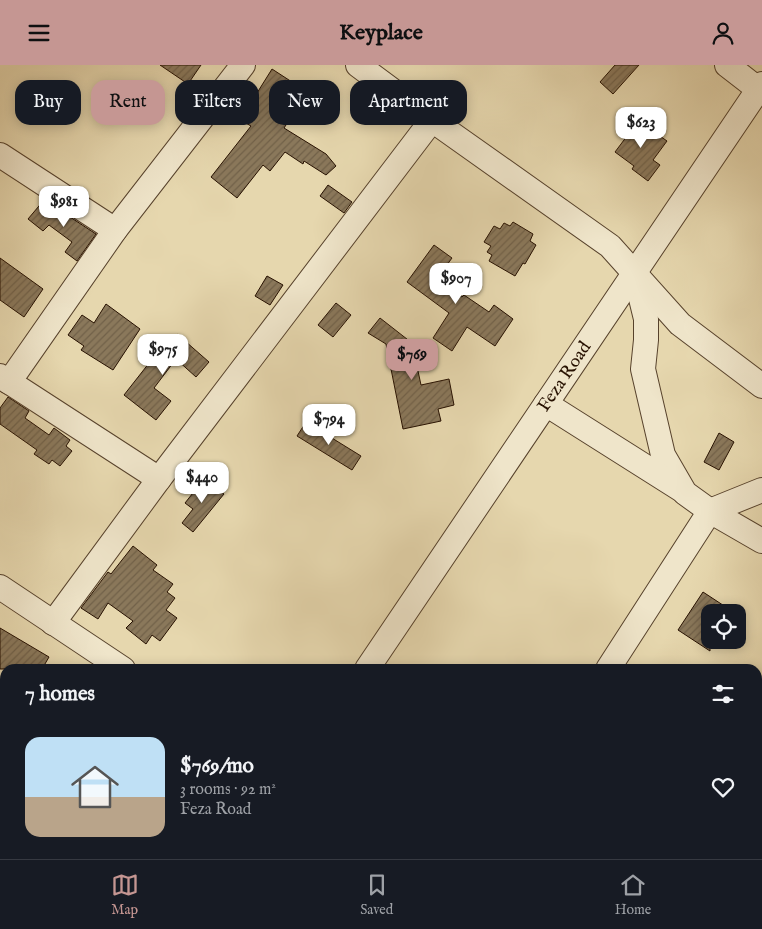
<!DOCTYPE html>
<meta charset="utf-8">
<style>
body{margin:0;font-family:"IM FELL English",serif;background:#20242c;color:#f1f3f6;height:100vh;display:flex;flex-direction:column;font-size:19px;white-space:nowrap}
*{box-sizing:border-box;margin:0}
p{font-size:16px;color:#9ea1a6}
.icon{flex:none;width:28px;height:28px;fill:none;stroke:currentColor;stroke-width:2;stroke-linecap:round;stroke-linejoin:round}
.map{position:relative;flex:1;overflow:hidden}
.drawer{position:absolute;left:0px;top:599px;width:762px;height:196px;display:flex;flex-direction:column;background:#171b24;border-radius:15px 15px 0 0;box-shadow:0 2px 12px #0003}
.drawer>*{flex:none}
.banner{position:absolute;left:15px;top:15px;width:500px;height:45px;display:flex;gap:10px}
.fabs{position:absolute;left:701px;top:539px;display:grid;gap:10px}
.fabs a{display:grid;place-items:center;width:45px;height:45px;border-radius:10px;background:#171b24;box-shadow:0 2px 12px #0003;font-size:25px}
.price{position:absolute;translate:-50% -42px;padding:0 11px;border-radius:10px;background:#fff;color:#222;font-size:16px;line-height:32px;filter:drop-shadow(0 1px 2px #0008)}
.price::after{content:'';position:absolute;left:50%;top:30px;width:15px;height:11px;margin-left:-8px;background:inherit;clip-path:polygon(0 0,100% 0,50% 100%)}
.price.selected{background:#c59692;color:#111}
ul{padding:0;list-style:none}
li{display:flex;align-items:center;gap:15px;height:125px;padding:0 25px}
li span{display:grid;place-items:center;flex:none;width:140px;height:100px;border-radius:15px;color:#555}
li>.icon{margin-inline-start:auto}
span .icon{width:60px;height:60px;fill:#fffc;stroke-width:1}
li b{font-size:21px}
h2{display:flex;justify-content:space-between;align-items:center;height:60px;padding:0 25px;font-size:21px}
.tag{padding:0 18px;border-radius:15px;background:#171b24;box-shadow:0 2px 12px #0003;font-size:18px;line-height:45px}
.tag.selected{background:#c59692;color:#111}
header{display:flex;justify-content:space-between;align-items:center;height:65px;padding:0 25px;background:#c59692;color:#111;font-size:22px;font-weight:700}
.dock{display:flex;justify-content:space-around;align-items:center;height:70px;border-top:1px solid #363941;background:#171b24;font-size:14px;color:#9ea1a6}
.dock a{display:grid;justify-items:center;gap:2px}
.dock .selected{color:#c59692}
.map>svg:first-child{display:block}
</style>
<header><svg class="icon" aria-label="menu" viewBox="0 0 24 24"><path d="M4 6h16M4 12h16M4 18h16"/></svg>Keyplace<svg class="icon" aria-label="person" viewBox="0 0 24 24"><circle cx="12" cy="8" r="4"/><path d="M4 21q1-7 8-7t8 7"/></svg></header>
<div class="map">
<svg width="762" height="794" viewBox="0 0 762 794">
<defs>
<pattern id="building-hatch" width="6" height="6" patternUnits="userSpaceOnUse" patternTransform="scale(1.25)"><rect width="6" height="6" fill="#8a785b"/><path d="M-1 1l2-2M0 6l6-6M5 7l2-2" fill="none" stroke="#716149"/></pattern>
</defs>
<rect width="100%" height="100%" fill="#e6d7ae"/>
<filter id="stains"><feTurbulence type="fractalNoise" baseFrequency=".004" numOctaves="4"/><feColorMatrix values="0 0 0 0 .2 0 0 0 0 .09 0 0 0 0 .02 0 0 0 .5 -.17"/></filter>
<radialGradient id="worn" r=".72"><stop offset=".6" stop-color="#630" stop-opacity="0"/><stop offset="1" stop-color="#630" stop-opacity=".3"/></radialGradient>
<g fill="url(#building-hatch)" stroke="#271101">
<path d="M160,0H201L188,19Z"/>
<path d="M615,0H639L613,29L600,17Z"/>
<path d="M272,4L292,17L290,20L306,30L284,63L326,89L336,101L326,110L304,96L303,99L285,87L270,106L263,100L237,133L211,112L251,61L244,57L250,48L240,42L252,24L257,28Z"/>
<path d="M634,53L667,76L653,95L660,100L648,116L632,104L634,101L615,87L630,67L626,64Z"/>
<path d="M328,120L352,137L344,148L320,131Z"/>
<path d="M44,135L66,151L67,150L96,169L77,196L65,187L72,177L49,160L43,166L28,154Z"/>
<path d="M513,157L533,169L530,176L536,180L525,199L523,198L515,211L489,196L492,190L487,187L491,181L484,177L494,161L500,164L504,158L510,161Z"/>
<path d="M434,180L452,193L436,215L462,232L464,230L489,247L494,240L513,254L495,281L467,262L452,286L433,273L449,248L407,217Z"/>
<path d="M0,193L43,224L24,252L0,235Z"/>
<path d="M267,211L283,220L270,240L255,231Z"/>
<path d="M336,238L351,250L333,272L318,260Z"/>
<path d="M106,239L140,264L113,305L81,285L84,281L68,270L82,250L94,258Z"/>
<path d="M380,253L412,278L421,320L449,314L454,340L438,344L441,356L403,364L386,279L368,268Z"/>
<path d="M177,269L209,297L196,312L176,294L154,323L171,336L156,355L124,330L153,293L155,295Z"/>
<path d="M8,332L29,346L25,353L49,370L54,363L70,375L66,381L72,386L60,401L52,395L49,399L34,389L37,385L0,359V343Z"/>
<path d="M306,357L361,391L352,405L297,371Z"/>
<path d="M719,368L734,377L719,405L704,397Z"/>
<path d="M204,414L224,429L193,467L182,458L193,444L185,438Z"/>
<path d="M133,481L157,500L153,505L173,519L167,527L175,533L166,545L177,553L160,576L152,570L146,579L126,563L133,556L108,538L98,554L81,543L108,507L111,509Z"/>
<path d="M703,527L735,548H710V586L678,565Z"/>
<path d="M0,563L49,592L42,604H0Z"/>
</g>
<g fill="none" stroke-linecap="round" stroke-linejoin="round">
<g stroke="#57422c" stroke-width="26">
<g id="minor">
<path d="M358,0L432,55L610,181L680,259L762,321"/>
<path d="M727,0L758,24"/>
<path d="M0,90L115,165"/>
<path d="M636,213L646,254V275L643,304L663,390L685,428L710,446L762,476"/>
<path d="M0,311L159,414"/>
<path d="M9,317L115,165L243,0"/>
<path d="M546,339L682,425"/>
<path d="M0,522L123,604"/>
<path d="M53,558L159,414L432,55"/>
<path d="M367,604L762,19"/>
<path d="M608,604L710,446L762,425"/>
<path d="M758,757L762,760"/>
<path d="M401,790L406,794"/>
<path d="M238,794L241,790"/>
<path d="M482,794L485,790"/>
</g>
</g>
<use href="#minor" stroke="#efe5ca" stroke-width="24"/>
</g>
<g text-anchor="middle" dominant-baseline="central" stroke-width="4" stroke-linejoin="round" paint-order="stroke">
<g font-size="18" fill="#271101" stroke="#efe5ca">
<text transform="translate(565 312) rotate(-56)">Feza Road</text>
</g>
</g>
<rect width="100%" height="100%" filter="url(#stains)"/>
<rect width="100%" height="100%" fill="url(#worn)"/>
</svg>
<div class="fabs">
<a><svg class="icon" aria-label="locate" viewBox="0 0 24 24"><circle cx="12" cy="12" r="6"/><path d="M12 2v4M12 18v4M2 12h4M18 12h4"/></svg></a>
</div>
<b class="price" style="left:641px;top:84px">$623</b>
<b class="price" style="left:64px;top:163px">$981</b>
<b class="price" style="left:456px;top:240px">$907</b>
<b class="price" style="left:163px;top:311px">$975</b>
<b class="price selected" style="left:412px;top:316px">$769</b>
<b class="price" style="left:329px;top:381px">$794</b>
<b class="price" style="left:202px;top:439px">$440</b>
<div class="banner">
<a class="tag">Buy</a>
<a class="tag selected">Rent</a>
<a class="tag">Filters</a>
<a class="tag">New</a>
<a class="tag">Apartment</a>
</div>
<section class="drawer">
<h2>7 homes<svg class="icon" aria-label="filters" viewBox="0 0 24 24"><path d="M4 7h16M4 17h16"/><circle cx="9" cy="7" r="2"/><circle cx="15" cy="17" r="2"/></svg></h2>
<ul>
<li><span style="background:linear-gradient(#bfe0f5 60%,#b9a48a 0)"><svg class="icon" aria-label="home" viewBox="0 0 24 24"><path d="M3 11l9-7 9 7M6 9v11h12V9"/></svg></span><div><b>$769/mo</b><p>3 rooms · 92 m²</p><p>Feza Road</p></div><svg class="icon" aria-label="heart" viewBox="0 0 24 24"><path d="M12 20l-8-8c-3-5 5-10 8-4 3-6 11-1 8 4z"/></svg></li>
</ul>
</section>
</div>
<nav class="dock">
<a class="selected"><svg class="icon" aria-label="map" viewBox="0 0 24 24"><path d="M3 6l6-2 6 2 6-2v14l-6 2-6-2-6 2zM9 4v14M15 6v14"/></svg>Map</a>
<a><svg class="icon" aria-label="saved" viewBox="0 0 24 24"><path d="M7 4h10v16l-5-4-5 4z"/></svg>Saved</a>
<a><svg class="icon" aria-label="home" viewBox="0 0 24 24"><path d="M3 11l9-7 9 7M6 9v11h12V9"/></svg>Home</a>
</nav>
